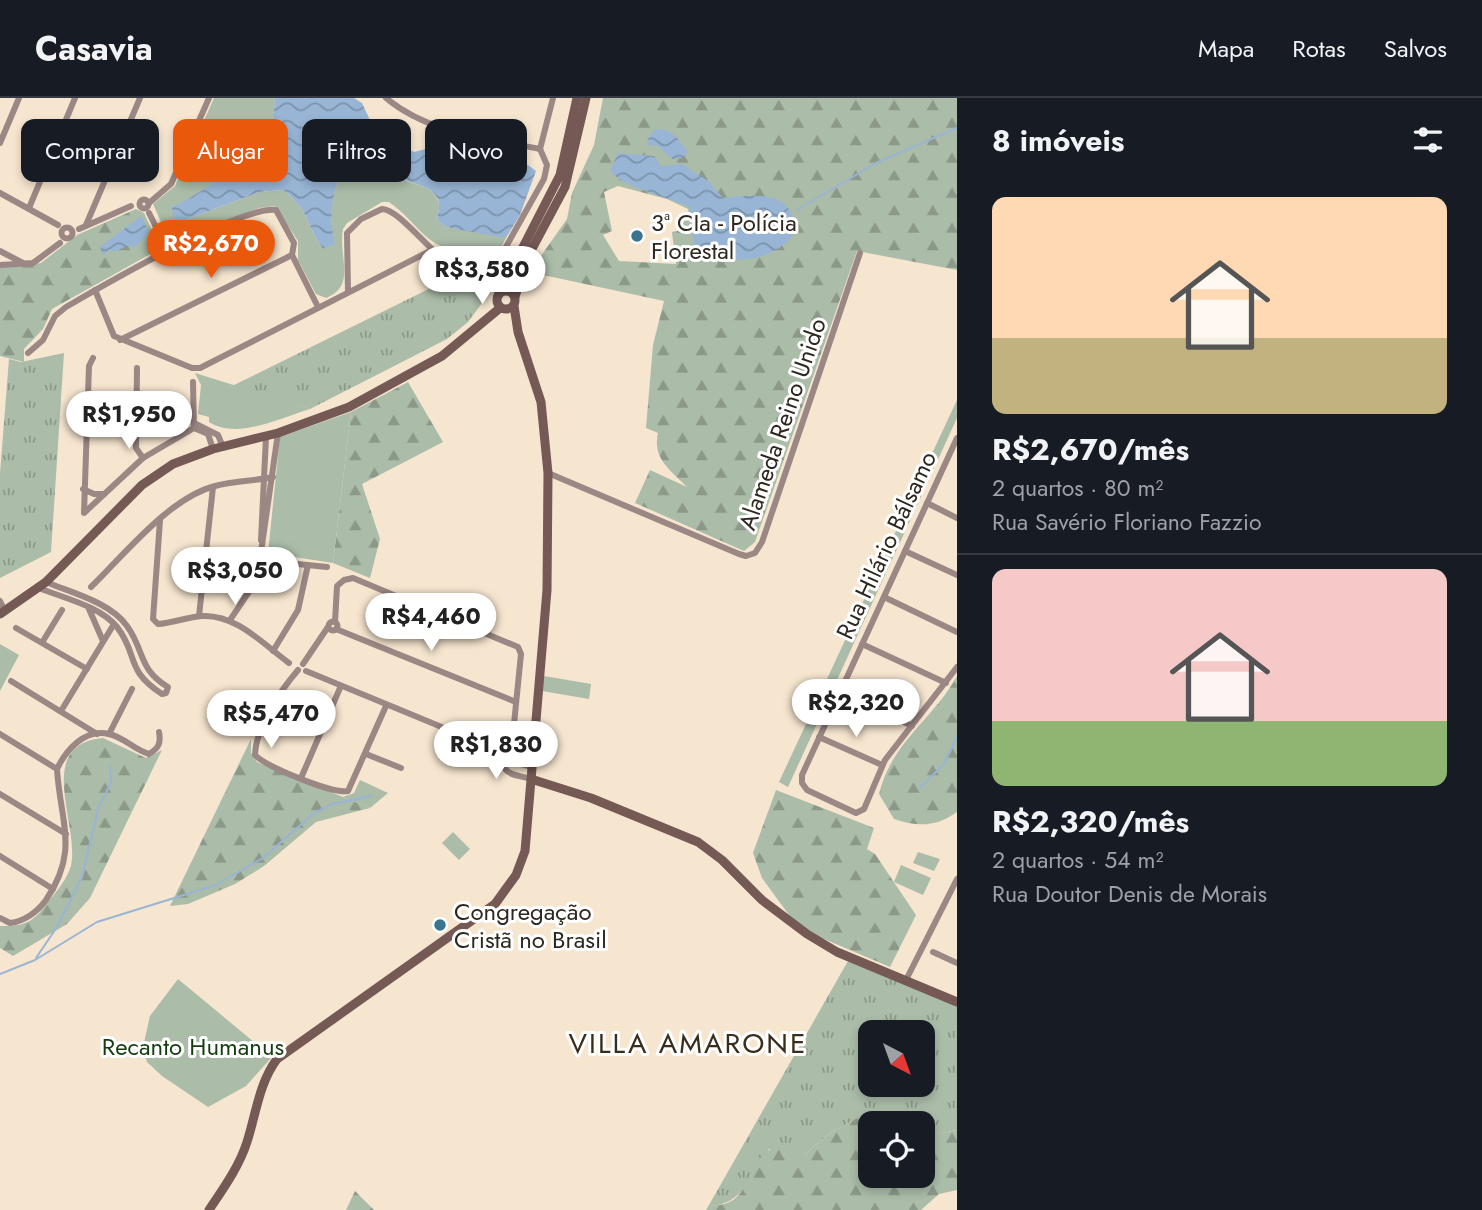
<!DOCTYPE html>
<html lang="pt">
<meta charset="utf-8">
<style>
body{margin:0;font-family:Jost,sans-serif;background:#20242c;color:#f1f3f6;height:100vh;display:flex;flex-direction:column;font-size:26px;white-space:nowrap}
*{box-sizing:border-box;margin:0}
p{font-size:23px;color:#9ea1a6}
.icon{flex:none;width:38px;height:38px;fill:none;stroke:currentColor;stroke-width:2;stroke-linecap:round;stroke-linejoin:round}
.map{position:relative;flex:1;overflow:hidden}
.sheet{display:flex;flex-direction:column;background:#171b24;width:525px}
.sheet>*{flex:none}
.hud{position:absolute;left:21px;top:21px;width:665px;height:63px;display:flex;gap:14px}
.needle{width:46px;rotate:139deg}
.tools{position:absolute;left:858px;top:922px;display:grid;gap:14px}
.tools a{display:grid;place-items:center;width:77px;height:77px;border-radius:14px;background:#171b24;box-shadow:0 4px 10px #0003;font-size:35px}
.price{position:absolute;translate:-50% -60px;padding:0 16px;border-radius:24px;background:#fff;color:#222;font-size:23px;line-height:46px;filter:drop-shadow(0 2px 4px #0008)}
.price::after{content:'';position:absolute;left:50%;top:42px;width:21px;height:16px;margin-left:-10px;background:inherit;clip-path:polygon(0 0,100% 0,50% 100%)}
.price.current{background:#ea580c;color:#fff}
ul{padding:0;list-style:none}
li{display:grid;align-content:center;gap:14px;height:371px;padding:0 35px}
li+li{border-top:2px solid #363941}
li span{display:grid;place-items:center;height:217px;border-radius:14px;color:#555}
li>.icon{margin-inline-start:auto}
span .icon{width:126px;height:126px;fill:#fffc;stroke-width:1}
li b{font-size:30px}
h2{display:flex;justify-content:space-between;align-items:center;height:84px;padding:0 35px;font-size:30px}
.tag{padding:0 24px;border-radius:14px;background:#171b24;box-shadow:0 4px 10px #0003;font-size:24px;line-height:63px}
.tag.current{background:#ea580c;color:#fff}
header{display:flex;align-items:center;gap:42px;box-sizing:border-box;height:98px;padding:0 35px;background:#171b24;border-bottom:2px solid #363941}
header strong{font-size:33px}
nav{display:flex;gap:38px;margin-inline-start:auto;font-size:24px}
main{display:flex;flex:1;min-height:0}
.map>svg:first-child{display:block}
</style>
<header>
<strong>Casavia</strong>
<nav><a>Mapa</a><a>Rotas</a><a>Salvos</a></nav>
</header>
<main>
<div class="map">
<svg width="957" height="1112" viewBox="0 0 957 1112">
<defs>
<pattern id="grass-tufts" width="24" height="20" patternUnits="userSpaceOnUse" patternTransform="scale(1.75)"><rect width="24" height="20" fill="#abbca9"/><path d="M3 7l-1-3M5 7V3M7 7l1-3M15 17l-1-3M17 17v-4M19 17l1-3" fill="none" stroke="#8c9989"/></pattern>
<pattern id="forest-firs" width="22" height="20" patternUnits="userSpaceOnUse" patternTransform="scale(1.75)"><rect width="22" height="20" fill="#abbca9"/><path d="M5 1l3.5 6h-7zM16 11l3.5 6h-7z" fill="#8c9989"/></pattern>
<pattern id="water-waves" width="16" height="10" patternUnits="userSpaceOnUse" patternTransform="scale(1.75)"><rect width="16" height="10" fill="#98b5d5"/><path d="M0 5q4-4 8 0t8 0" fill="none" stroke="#7c93ac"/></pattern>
</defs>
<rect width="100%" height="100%" fill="#f6e5cf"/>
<g fill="url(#grass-tufts)" fill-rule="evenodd">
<path d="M506,173L468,224L447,241L310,311L232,288L459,176L471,184L489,187Z"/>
<path d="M64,255L51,454L0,480V375L9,261L21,264Z"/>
<path d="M848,863L957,908V1032L922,1039V1026L872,1025L857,1020L826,1038L804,1057L769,1051C753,1074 741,1110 709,1107ZM870,934H922V987H870Z"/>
</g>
<g fill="url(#forest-firs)" fill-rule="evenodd">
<path d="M603,0H957V172L857,153L755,444L744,453L635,405L650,372L687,389C671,372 652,361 658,335L646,330L653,247L664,203L534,175L538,162L567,121L572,95L594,47ZM618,88L667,101L688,111L690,122L681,123L680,132L672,134L676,166L619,163L603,137L612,133L604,94Z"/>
<path d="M136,111L144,115L158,145L154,154L52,211L43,231L24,251V264L0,258V169L41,165L77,137Z"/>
<path d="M408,284L443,344L362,386L380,441L370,480L333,465L351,314Z"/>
<path d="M957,578V714C936,729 918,729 894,721L879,696C892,643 933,622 957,578Z"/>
<path d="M103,640L146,660L162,652L90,800L67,826L13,858L0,850V828C24,828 32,826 48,804C57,793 67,781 71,768C80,726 33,647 103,640Z"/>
<path d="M251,641V655L257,664L370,710L316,724L264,768L235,786L188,806L170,808Z"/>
<path d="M776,692L874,730L867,751L875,756L916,817L890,869L817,838L792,821L762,780L753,755Z"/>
<path d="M857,1020L872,1025L870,1078H922V1039L957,1032V1092L939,1096L921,1112H706L709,1107C752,1111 744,1065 771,1051C776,1048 782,1047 787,1045L804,1057L826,1038Z"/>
<path d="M355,1093L374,1112H346Z"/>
</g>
<g fill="#abbca9">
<path d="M214,0H275C272,51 249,63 211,87C198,95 187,103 173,109L180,124L259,94L283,92C310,113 305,125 323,151L334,146C327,117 333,74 358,56C379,60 388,73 405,82C417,88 431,87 437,101C441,108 438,115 437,122L446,129L507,138L491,169L485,165H470L469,156C422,149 422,128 389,104H382L347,125L343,131C338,159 357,188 326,200L316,196L298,162V143L275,108L259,110L177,142L168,140L153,106L175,88Z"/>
<path d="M195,275L310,311C280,320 237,342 209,324V319L198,316L201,287Z"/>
<path d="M957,302V320L788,689L779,684Z"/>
<path d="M351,314L333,465L268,455L280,339Z"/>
<path d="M0,546L19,557L0,593Z"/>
<path d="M544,578L591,586L589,601L542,593Z"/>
<path d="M360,682L388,695L370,710L343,699L354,695Z"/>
<path d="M453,734L470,751L459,762L442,745Z"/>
<path d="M918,754L940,761L934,773L913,765Z"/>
<path d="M901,767L931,780L923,797L894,784Z"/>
<path d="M178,881L272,959L246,988L208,1009L162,978L147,964L143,949L150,918Z"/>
</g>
<g fill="url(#water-waves)">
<path d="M275,0H354L362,5L370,22L383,29L401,47L414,54L433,49L474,62L478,67H528L536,73L520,117L507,138L499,139L446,129L437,122C438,115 441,107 437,100C430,86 414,88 403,80C387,70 377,60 358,56C333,73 327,118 335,146L323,151C305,125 310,113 283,92L259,94L180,124L173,118L172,109C186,103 198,95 210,87C249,63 272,51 275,0Z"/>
<path d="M660,31C674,33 679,42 688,54L682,60L672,61L656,47L649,48L647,43L654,32Z"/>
<path d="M618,55L654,58L661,68L682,66L708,83L723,100C741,98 774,93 787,109C792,114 794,123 797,129C783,164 725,169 695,154L689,109C668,99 623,89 610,73Z"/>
<path d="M141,118L149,134L134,150L129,147L114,154L110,151L103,157L100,149Z"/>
</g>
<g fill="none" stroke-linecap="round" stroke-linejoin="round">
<g stroke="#98b5d5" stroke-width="2">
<path d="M797,112L876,65L957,30"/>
<path d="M920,690L944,666L957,639"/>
<path d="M36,860L57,829L82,779L99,708L111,685L110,668"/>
<path d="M0,876L35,862L97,824L216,787L263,760L313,716L332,706L371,698"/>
</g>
<g stroke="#9b8784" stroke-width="6">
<path d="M386,0C429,36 487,40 540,51"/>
<path d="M0,45L19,0"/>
<path d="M540,51L553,0"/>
<path d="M0,95L58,127"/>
<circle cx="144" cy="106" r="4.5"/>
<path d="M149,105L171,86L209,0"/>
<path d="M29,110L75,0"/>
<path d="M149,115L161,139L157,158"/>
<path d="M86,127L140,0"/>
<circle cx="67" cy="135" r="5.5"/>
<path d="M79,131L131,108"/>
<path d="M0,153L23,165"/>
<path d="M292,157L318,209"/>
<path d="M0,167L33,165L60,145"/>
<path d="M95,192L114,238L192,270H200L430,153"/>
<path d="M348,194L347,135L361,121L382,111C407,112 452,192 489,179L544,81L547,67L540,51"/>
<path d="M120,242L292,157"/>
<path d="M28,255L43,242L55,218L66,209C102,188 240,108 276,112L294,145L292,157"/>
<path d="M93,260L89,268L84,415L143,360L194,330"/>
<path d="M137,270L136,350L143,360"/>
<path d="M193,284L194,330"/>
<path d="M194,325L218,337L223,349"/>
<path d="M194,330L208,336L213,351"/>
<path d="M957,340L802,677V685L807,692L856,715L864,711L885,662L957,569"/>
<path d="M548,375L739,456L746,458L755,455L762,444L860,155"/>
<path d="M83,391L94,396H104"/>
<path d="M927,405L957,420"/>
<path d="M160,422L153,521L158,526C173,525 187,519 202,518C236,516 263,546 289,565"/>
<path d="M261,442L266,339"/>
<path d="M905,453L957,477"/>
<path d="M259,462L327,469"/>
<path d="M91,489C124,457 169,400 215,388C233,383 254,383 273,379"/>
<path d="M39,490C63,500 100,508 117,529C139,557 124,571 162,596L166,595L168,589C138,571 145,553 127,528C110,504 72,495 46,484"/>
<path d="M884,499L957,534"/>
<path d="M0,503L5,513"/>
<path d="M89,511L103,543"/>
<path d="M199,518L213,389"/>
<path d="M230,522L257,482L278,335"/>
<circle cx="333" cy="528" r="4.5"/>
<path d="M335,524L337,488L344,482L353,480L518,549L521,556L513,636L503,653"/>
<path d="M16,530L87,571"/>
<path d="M336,531L516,604"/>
<path d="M43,543L62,512"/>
<path d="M862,546L946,585"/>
<path d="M273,553L298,512L308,467"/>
<path d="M303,566L328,529"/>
<path d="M298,572C280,593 256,629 255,657C267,669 332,696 348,693L386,608"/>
<path d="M306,573L495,651L533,658"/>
<path d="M11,583L97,636"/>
<path d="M840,592L912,628"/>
<path d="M61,613L114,526"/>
<path d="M0,636L57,671"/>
<path d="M109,636L132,591"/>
<path d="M819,639L882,667"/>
<path d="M503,653C501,678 510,675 531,681"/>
<path d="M366,656L401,670"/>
<path d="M503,661L532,669"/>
<path d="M301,680L340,590"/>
<path d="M0,696L66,736"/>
<path d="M0,758L53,791"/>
<path d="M0,820L10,825C25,823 37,814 46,802C80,752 60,724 57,671C66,652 85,630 109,636C124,639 134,652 149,656C159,650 161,645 159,634"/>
<path d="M933,854L957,865"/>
<path d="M906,882L957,781"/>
</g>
<g stroke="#755955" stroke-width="9">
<circle cx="506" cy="202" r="9"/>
<path d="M498,198L560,77L577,0"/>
<path d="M515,199L526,162L565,89L586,0"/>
<path d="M0,516L46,484L142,387L173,366L213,351L278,335L349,309L442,258L500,210"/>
<path d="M531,681L591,700L698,744L722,762L762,802L807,836L837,854L957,904"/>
<path d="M209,1112C223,1091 239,1069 247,1044C256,1016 259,985 277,961L495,806L516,777L525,753L547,492L548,375L541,304L518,234L514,208"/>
</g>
</g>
<g fill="#39758d" stroke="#fff" stroke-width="2.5">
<circle cx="637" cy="138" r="7"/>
<circle cx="440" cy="827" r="7"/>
</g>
<g text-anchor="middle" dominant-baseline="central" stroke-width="6" stroke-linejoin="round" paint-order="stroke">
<g font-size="24" fill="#2d271e" stroke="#fff" text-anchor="start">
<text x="651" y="124">3ª CIa - Polícia<tspan x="651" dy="28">Florestal</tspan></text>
<text x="454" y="813">Congregação<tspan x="454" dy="28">Cristã no Brasil</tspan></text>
</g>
<g font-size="24" fill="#2d271e" stroke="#fff">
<text transform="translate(782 326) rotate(-71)">Alameda Reino Unido</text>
<text transform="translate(886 447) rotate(-65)">Rua Hilário Bálsamo</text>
</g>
<g font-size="24" fill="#153d10" stroke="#fff">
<text x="193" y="948">Recanto Humanus</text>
</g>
<g font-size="28" letter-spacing="2" fill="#3a2d1b" stroke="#fff">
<text x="688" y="945">VILLA AMARONE</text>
</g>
</g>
</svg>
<div class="tools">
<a><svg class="needle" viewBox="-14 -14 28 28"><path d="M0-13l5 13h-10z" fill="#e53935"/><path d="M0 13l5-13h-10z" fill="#9ea1a6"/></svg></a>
<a><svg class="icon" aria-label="locate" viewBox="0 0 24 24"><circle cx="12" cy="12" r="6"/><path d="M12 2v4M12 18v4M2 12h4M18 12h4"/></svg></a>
</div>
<b class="price current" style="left:211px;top:182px">R$2,670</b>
<b class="price" style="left:482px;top:208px">R$3,580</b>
<b class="price" style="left:129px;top:353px">R$1,950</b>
<b class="price" style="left:235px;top:509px">R$3,050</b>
<b class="price" style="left:431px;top:555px">R$4,460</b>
<b class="price" style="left:856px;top:641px">R$2,320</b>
<b class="price" style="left:271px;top:652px">R$5,470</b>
<b class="price" style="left:496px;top:683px">R$1,830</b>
<div class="hud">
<a class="tag">Comprar</a>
<a class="tag current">Alugar</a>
<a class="tag">Filtros</a>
<a class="tag">Novo</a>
</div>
</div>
<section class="sheet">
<h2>8 imóveis<svg class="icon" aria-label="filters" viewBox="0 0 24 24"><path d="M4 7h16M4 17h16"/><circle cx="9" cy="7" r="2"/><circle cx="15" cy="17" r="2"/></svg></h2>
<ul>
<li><span style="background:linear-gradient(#ffd9b3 65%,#c2b280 0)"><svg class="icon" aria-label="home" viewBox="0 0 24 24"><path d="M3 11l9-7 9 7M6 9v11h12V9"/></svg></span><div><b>R$2,670/mês</b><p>2 quartos · 80 m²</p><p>Rua Savério Floriano Fazzio</p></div></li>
<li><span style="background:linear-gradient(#f6c9c9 70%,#8fb573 0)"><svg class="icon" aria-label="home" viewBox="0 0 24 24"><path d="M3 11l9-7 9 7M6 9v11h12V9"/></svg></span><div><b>R$2,320/mês</b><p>2 quartos · 54 m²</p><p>Rua Doutor Denis de Morais</p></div></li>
</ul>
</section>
</main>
